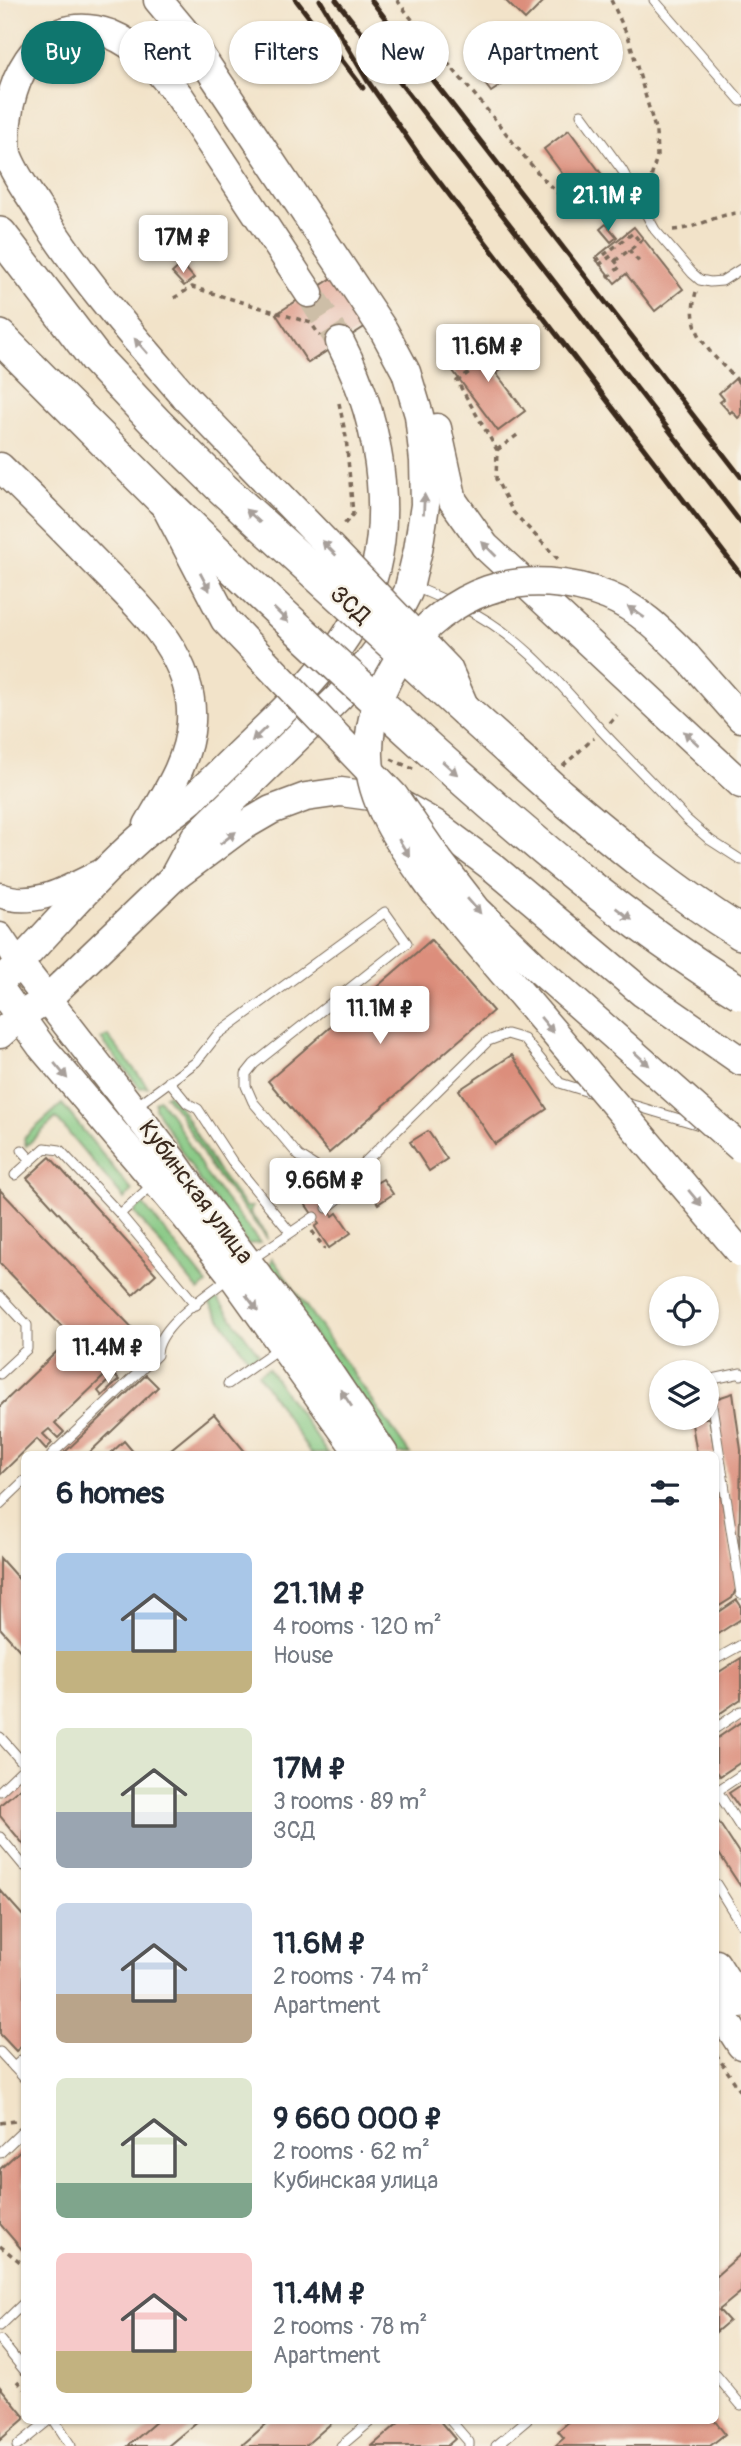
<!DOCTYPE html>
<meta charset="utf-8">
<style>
body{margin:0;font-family:Pangolin,sans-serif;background:#f6f6f7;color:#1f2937;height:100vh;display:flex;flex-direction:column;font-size:26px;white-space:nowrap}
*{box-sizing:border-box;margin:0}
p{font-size:23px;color:#747a83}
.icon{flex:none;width:38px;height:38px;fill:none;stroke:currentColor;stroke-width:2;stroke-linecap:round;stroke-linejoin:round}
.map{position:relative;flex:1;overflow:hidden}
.details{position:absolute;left:21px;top:1451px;width:698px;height:973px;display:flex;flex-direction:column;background:#fff;border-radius:10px;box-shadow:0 2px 5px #0004}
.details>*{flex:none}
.banner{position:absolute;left:21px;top:21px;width:700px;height:63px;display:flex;gap:14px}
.controls{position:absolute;left:649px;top:1276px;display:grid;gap:14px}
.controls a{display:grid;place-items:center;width:70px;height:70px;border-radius:50%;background:#fff;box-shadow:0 2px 5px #0004;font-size:35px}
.price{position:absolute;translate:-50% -60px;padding:0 16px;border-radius:7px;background:#fff;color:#222;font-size:23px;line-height:46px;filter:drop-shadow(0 2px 4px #0008)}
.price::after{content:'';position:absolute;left:50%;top:42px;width:21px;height:16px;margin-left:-10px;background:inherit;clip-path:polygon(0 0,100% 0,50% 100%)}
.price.on{background:#0f766e;color:#fff}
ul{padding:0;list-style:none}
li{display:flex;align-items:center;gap:21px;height:175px;padding:0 35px}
li span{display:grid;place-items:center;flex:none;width:196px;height:140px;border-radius:10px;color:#555}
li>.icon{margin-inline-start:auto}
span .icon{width:84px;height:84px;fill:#fffc;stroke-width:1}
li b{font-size:30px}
h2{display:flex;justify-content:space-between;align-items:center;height:84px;padding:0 35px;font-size:30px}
.pill{padding:0 24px;border-radius:32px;background:#fff;box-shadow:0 2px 5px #0004;font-size:24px;line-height:63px}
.pill.on{background:#0f766e;color:#fff}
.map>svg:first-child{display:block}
</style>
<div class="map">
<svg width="741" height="2446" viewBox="0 0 741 2446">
<rect width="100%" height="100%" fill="#f7f3e8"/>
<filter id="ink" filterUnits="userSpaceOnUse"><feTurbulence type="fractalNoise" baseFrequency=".0143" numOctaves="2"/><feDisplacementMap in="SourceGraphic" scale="14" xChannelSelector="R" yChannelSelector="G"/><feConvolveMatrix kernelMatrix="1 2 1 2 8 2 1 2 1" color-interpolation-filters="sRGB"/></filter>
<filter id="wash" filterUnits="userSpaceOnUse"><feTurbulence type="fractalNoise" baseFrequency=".00686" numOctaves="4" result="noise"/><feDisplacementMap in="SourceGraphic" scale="28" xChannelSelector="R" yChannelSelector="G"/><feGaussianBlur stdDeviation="1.57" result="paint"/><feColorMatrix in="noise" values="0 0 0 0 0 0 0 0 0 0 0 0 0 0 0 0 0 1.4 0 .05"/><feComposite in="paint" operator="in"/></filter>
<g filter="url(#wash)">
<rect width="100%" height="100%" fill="#f2e3c9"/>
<g fill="#83c781" stroke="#5f7850" stroke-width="2">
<path d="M108,1036L148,1087L140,1088L101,1039Z"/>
<path d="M169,1094L182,1110L217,1170L246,1207H252L250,1213L267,1234V1238L213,1171L179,1113L165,1095Z"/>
<path d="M159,1099L175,1120L207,1176L260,1243L248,1244L200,1181L155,1108V1102Z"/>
<path d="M62,1104L132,1191L124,1199L56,1118L26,1146L24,1138Z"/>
<path d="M143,1204L207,1284L199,1291L134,1212Z"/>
<path d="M272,1258L410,1454H398L268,1270Z"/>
<path d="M217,1298L259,1354L250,1361L210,1304Z"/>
<path d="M268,1368L328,1454H311L258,1374Z"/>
</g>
<g id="blocks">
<g fill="#dc8e7c">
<path d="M505,0H545L525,20Z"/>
<path d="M490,60L506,82L491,92L475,70Z"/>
<path d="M569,130L603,176L578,195L544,149Z"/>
<path d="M606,224L617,237L611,242L600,229Z"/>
<path d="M634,227L683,289L655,311L626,274L615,283L595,258Z"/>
<path d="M182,264L194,278L184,286L172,273Z"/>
<path d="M334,277L366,326L308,363L276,314Z"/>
<path d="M489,338L508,364L496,373L525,411L498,431L450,367Z"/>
<path d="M735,379L741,386V415L738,418L732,411L730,413L720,402L724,399L719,393Z"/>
<path d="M431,940L493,1011L329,1153L268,1081Z"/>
<path d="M512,1055L547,1109L495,1144L459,1090Z"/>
<path d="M428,1131L447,1159L429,1171L410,1142Z"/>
<path d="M50,1157L156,1274L133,1295L27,1178Z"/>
<path d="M383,1179L393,1194L378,1204L368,1188Z"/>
<path d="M313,1186L333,1216L337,1213L351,1233L329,1248L315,1227L319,1224L299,1195Z"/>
<path d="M0,1190L143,1339L55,1423L64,1432L58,1438L49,1429L43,1434L52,1443L46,1449L37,1439L0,1475V1406L72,1337L0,1263Z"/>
<path d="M114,1375L119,1380L102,1396L98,1391Z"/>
<path d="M146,1375L158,1387L88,1454H63Z"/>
<path d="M733,1393L741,1450L739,1559L715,1399Z"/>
<path d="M214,1414L247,1454H165Z"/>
<path d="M691,1418H709L715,1454H697Z"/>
<path d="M124,1441L135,1454H110Z"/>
<path d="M716,1466L737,1587L732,1598L716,1608Z"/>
<path d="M0,1558L24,1585V1655L0,1628Z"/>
<path d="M737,1600L741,1606V1619L716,1635V1614Z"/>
<path d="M741,1658V1699L716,1716V1674Z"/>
<path d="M741,1722V1762L720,1776L716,1770V1739Z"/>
<path d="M24,1785V1845L0,1816V1805Z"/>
<path d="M741,1785V1810L729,1793Z"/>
<path d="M716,1818L741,1856V1887L716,1849Z"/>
<path d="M0,1890L24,1917V2044L16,2051L0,2034Z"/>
<path d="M24,2147V2252L0,2224V2169Z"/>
<path d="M741,2254V2292L719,2310L729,2321L716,2332V2276Z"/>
<path d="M0,2387L24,2416V2419L0,2440Z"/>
<path d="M158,2420H199L168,2446H128Z"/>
<path d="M271,2420H335L305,2446H241Z"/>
<path d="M402,2420H439L455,2439L447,2446H372Z"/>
<path d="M571,2420H714L725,2434L710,2446H555L564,2438L558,2431Z"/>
</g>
</g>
</g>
<g filter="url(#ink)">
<use href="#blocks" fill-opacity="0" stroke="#7b6b5a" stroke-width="2"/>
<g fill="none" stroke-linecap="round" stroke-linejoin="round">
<path stroke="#cdbea7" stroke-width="28" stroke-dasharray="28 14" stroke-linecap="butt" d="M309,293L340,342"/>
<g stroke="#7b6b5a" stroke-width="11">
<g id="lane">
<path d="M654,0L741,101"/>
<path d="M581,114L622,170L655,230L692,273L700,280L710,282L722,281L741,269"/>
<path d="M413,586L452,603"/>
<path d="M464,608C521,635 560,684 601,730C629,760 659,789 687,820L710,840L741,860"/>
<path d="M169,1081L187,1103L198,1109L232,1161L290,1232"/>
<path d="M626,1103L703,1126"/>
<path d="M135,1107L196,1062L218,1034L385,912L407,943L254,1064L246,1074V1086L253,1102L299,1156L321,1170L342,1196"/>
<path d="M22,1150L31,1160"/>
<path d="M15,1175L45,1148L60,1150L120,1214L196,1305"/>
<path d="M327,1208L342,1196L365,1162L488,1041L507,1034L524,1039L560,1083L595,1094"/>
<path d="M120,1214L152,1185"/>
<path d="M252,1259L314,1217"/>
<path d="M0,1296L27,1325V1349L0,1374"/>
<path d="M741,1375V1373L708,1380L741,1594"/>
<path d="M228,1384L279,1348"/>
<path d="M52,1454L157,1355C157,1326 209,1294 231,1276"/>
<path d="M0,1504L24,1481"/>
<path d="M716,1659L741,1645"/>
<path d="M716,1728L741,1711"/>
<path d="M0,1737L24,1764"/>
<path d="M716,1789L741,1828"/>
<path d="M0,1791L24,1768"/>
<path d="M717,1791L741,1775"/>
<path d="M0,1837L24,1866"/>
<path d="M716,1884L741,1924"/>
<path d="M0,2052L24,2078"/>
<path d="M14,2067L24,2058"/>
<path d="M0,2153L24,2130"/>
<path d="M0,2326L24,2303"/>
<path d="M0,2340L24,2370"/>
<path d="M716,2375L741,2405"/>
<path d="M54,2420L71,2446"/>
<path d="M450,2420L469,2442V2446"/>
<path d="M17,2446L49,2420"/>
<path d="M341,2446L372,2420"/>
<path d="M496,2446L527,2420"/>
</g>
</g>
<g stroke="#7b6b5a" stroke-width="27">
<g id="secondary">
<path d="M0,895C36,909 70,886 102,871"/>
<path d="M0,935L19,963"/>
</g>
</g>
<g stroke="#7b6b5a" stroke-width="31">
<g id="primary">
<path d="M158,0L183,30L210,70L384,331L406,372L419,415L424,461L425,505L418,550L408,592L379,648L361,672L339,697L195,837L173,878"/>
<path d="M186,398C133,336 78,275 36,205C26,189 13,172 7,154C0,90 36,7 110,34C140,46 160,72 180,97L309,293"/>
<path d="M437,428L453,501L485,546L741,784"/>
<path d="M0,467C32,498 64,530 95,562C138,606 195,655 191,722C189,760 166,794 148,825"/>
<path d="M687,657L741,718"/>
<path d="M19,963L173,1161L201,1201L304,1336L384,1454"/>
<path d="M0,982C48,935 90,882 140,838C156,824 175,814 191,800C210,782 229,763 248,745C286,708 329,669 355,621C402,538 382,423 340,342"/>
<path d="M0,989L41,1046L185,1216L232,1275L360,1454"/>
<path d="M0,1034L20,1016L47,999L173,878L240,828L271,810L306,797L341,792L371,796L405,807L435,824L495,869L643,993L741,1061"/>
<path d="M716,1964L741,2003"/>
<path d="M716,2006L741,2045"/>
</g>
</g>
<g stroke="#7b6b5a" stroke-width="36">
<g id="highway">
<path d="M0,234L95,358L159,426"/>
<path d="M0,337L162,499"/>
<path d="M466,711L508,749"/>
<path d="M556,792C615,842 675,892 741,933"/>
</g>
</g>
<g stroke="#7b6b5a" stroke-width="3.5" stroke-dasharray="5 5" stroke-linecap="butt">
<path d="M397,0C427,40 461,78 493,117C514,143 542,182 568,202C583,214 613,216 630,210"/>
<path d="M611,0L629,39L656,132L657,156L648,189"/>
<path d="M673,230C698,229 717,213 741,213"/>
<path d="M629,250L640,263"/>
<path d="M596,261L633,233L640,242"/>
<path d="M615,261L646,237"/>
<path d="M599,265L611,256L620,267L608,277"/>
<path d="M696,292C684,335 715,356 741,384"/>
<path d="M174,298L192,287L311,323L320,336"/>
<path d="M485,361L457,381L497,450L496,479L513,512L559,560"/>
<path d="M339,403L346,437L353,514L342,527"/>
<path d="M497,450L520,433"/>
<path d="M610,723L617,715"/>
<path d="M391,759L413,769"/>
<path d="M563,766L594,738"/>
<path d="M312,1231L325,1249"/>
<path d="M716,2054L741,2092"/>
<path d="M0,2123L15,2121"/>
<path d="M0,2246L24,2265"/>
<path d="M17,2381L24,2389"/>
</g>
<use href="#lane" stroke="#fff" stroke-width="9"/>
<use href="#secondary" stroke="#fff" stroke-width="24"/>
<use href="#primary" stroke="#fff" stroke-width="28"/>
<use href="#highway" stroke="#fff" stroke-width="33"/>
<g stroke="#3b2a1e" stroke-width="5">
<path d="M296,0L363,88"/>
<path d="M320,0L367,80L421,158L741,575"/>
<path d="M336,0L741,523"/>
<path d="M371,0L741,477"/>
</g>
<g stroke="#7b6b5a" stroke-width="31" stroke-linecap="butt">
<g id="primary-bridge">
<path d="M186,398L448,669L465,708"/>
<path d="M168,511L225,620L394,796L439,861L477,910L536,967L741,1148"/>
<path d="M687,657C663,633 640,609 608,596C571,581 526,577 488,590C421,613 367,684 369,756C370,805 405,851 432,889L741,1253"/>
</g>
</g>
<g stroke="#7b6b5a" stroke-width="36" stroke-linecap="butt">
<g id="highway-bridge">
<path d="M159,426L222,488L466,711"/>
<path d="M162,499C249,584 338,667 429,749C528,838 627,923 741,993"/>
<path d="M508,749L556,792"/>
</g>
</g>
<use href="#primary-bridge" stroke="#fff" stroke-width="28"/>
<use href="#highway-bridge" stroke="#fff" stroke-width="33"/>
</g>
<defs><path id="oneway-solid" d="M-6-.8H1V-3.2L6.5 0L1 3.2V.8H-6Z" transform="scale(1.75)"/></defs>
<g fill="#a79f9a">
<use href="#oneway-solid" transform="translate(141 346) rotate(-131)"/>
<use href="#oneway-solid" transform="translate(424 504) rotate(-87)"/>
<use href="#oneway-solid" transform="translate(253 516) rotate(-138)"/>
<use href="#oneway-solid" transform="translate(329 548) rotate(-134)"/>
<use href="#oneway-solid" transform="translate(489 549) rotate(-135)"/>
<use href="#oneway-solid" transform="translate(205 582) rotate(62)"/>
<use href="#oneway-solid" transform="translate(636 612) rotate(-146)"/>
<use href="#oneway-solid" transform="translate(281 615) rotate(44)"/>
<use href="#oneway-solid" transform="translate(259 734) rotate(136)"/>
<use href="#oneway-solid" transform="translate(691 738) rotate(-137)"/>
<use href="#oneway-solid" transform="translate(450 768) rotate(42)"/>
<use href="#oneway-solid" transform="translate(228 838) rotate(-38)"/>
<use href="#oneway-solid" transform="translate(404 848) rotate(58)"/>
<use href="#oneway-solid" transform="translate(474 906) rotate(49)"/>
<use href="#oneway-solid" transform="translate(624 914) rotate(37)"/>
<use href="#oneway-solid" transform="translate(547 1025) rotate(50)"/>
<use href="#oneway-solid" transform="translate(642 1059) rotate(42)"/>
<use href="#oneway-solid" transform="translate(61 1071) rotate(50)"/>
<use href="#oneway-solid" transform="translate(695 1198) rotate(50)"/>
<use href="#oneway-solid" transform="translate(252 1303) rotate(53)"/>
<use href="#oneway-solid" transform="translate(346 1398) rotate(-124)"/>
</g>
</g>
<g text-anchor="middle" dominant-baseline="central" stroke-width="5" stroke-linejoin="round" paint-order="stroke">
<g font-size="24" fill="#3b2a1e" stroke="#f7f3e8">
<text transform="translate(350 605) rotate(42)">ЗСД</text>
<text transform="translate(196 1192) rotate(53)">Кубинская улица</text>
</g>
</g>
</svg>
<div class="controls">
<a><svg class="icon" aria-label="locate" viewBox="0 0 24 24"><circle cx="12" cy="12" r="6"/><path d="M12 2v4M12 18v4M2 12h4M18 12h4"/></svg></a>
<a><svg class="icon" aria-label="layers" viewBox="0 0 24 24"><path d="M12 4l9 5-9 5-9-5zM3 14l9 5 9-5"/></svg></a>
</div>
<b class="price on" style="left:608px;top:233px">21.1M ₽</b>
<b class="price" style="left:183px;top:275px">17M ₽</b>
<b class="price" style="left:488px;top:384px">11.6M ₽</b>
<b class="price" style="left:380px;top:1046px">11.1M ₽</b>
<b class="price" style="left:325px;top:1218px">9.66M ₽</b>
<b class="price" style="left:108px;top:1385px">11.4M ₽</b>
<div class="banner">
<a class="pill on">Buy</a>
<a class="pill">Rent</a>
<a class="pill">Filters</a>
<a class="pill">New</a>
<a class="pill">Apartment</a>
</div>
<section class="details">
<h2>6 homes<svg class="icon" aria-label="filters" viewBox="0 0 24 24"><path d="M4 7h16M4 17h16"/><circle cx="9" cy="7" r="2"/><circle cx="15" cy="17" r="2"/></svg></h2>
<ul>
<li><span style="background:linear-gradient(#a9c7e8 70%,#c2b280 0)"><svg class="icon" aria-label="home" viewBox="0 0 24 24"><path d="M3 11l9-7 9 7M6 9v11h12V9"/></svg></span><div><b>21.1M ₽</b><p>4 rooms · 120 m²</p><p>House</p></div></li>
<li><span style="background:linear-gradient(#dfe7d0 60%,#9aa5b1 0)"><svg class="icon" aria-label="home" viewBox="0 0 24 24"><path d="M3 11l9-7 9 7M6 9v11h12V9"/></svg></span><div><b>17M ₽</b><p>3 rooms · 89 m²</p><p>ЗСД</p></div></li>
<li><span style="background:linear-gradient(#c9d6e8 65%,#b9a48a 0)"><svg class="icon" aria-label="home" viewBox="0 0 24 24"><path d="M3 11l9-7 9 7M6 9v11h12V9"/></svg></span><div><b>11.6M ₽</b><p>2 rooms · 74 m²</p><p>Apartment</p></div></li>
<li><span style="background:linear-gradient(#dfe7d0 75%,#7fa58c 0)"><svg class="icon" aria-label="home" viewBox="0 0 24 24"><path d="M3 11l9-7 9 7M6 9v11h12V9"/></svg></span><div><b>9 660 000 ₽</b><p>2 rooms · 62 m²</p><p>Кубинская улица</p></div></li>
<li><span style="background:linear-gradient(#f6c9c9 70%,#c2b280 0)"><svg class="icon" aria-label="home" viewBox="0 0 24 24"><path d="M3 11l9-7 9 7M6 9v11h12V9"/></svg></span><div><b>11.4M ₽</b><p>2 rooms · 78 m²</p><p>Apartment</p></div></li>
</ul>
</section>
</div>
